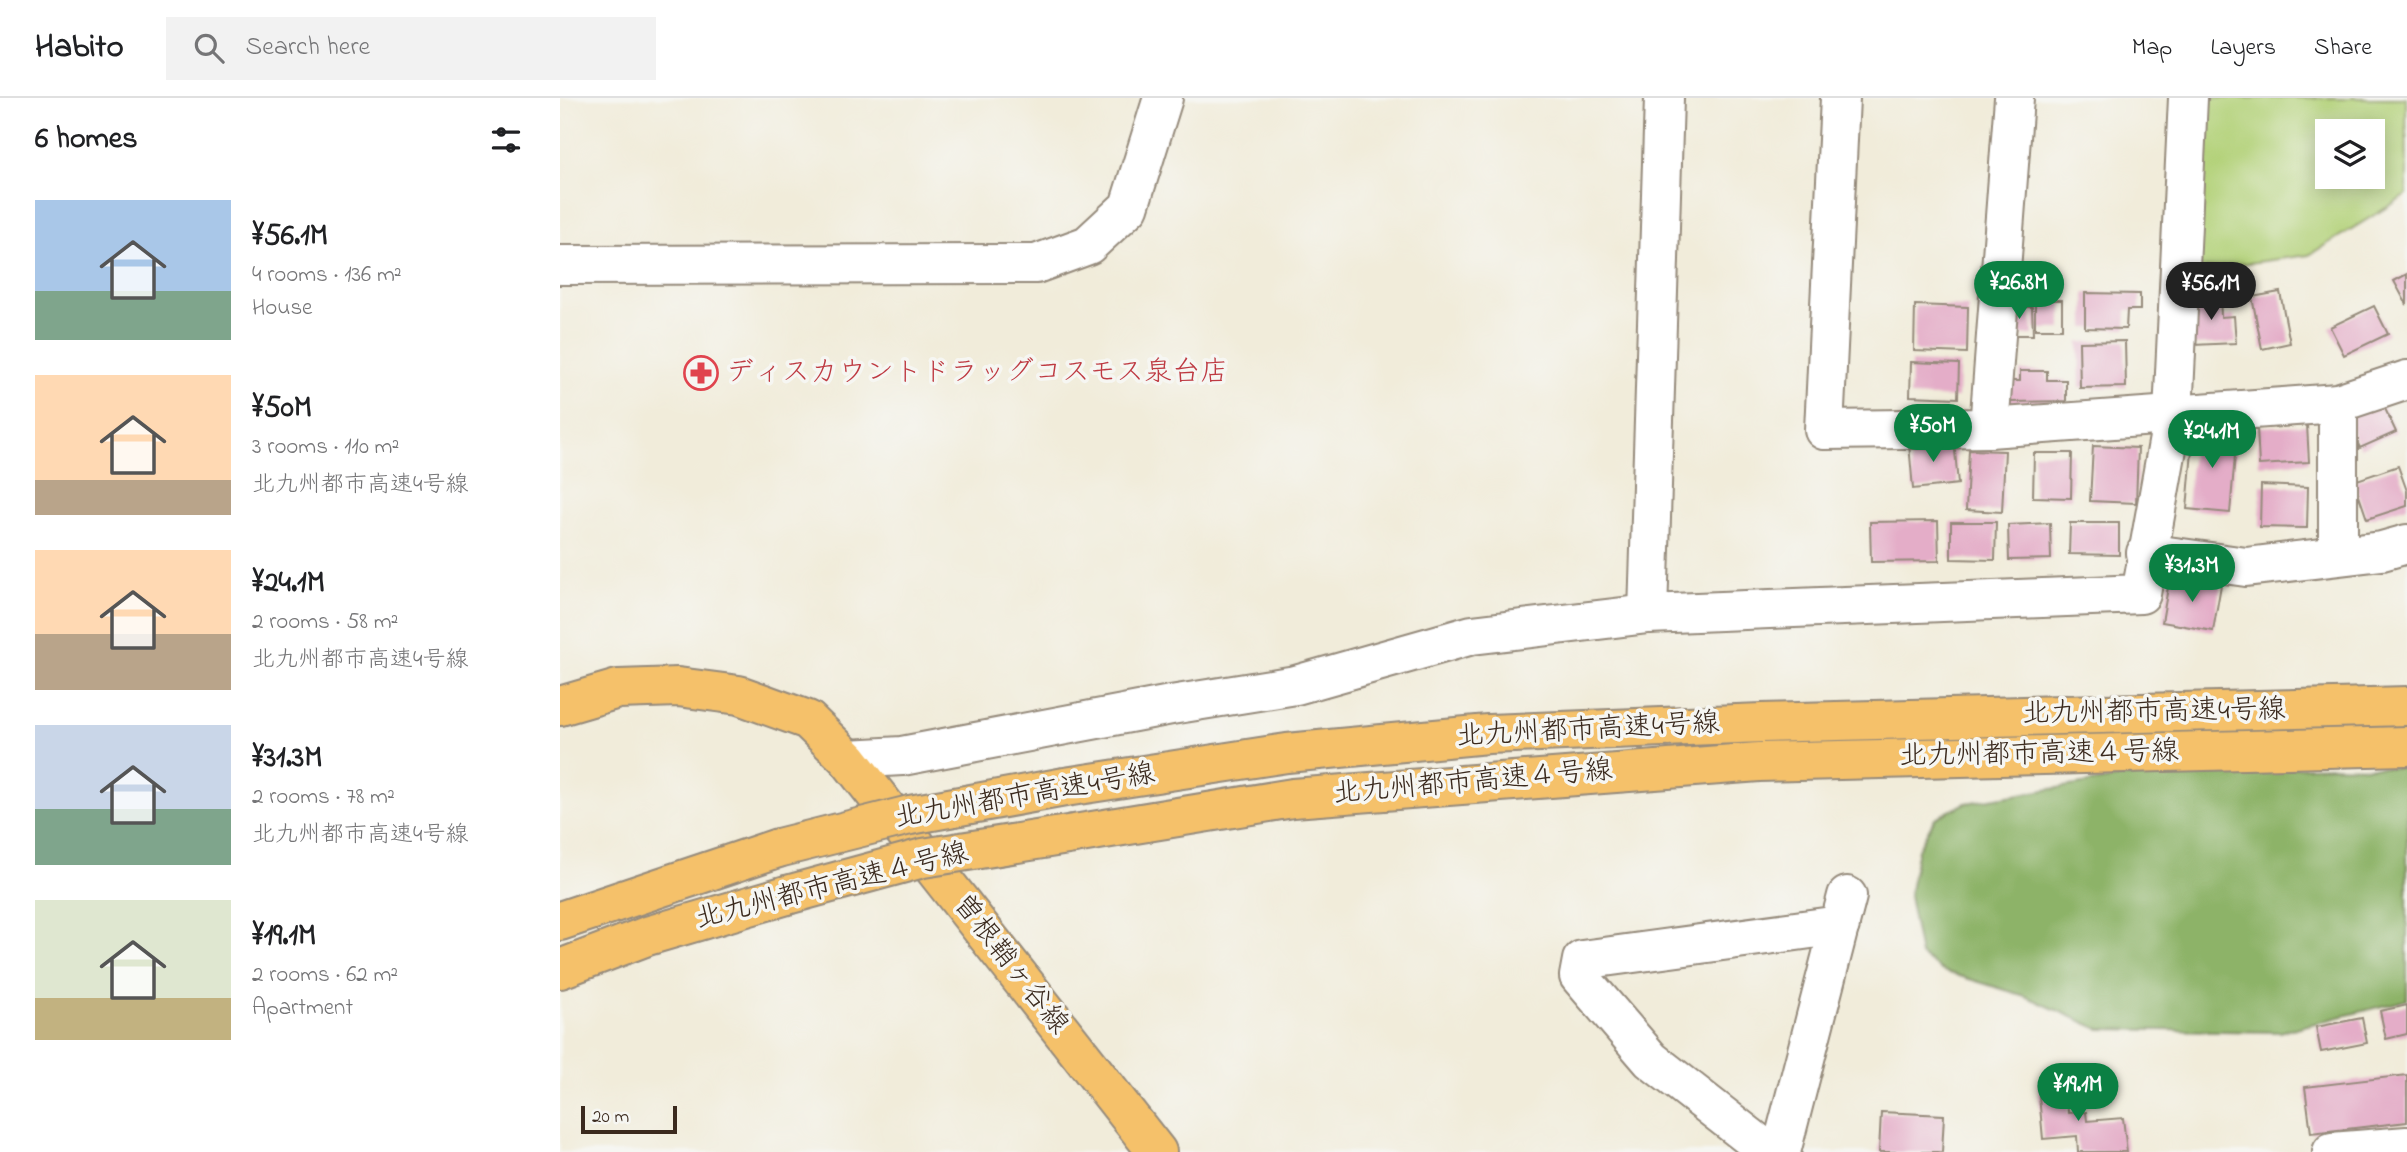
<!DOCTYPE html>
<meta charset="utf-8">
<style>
body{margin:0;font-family:"Indie Flower","Klee One",sans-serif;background:#f2f2f2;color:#202124;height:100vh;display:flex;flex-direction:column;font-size:26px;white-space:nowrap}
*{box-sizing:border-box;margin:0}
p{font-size:23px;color:#757577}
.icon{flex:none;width:38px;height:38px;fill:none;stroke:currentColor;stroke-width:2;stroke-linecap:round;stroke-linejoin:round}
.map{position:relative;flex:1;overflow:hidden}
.side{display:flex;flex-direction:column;background:#fff;width:560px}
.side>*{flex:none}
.buttons{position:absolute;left:1755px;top:21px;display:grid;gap:14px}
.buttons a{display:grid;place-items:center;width:70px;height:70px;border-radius:0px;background:#fff;box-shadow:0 4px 18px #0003;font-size:35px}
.scale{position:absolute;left:21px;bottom:18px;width:96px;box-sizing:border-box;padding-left:7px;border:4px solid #3b2a1e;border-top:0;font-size:19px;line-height:24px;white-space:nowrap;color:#3b2a1e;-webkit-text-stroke:5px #f6f6f2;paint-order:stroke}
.price{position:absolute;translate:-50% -60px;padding:0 16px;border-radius:24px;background:#0b8043;color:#fff;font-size:23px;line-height:46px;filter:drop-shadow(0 2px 4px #0008)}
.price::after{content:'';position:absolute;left:50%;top:42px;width:21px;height:16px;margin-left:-10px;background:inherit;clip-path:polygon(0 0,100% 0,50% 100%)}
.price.active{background:#222;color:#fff}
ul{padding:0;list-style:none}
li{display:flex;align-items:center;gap:21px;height:175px;padding:0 35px}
li span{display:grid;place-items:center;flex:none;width:196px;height:140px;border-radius:0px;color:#555}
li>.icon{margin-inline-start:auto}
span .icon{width:84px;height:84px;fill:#fffc;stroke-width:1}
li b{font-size:30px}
h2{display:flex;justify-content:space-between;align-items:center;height:84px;padding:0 35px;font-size:30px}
header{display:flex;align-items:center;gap:42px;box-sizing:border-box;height:98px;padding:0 35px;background:#fff;border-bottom:2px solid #e0e0e0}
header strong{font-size:33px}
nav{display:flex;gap:38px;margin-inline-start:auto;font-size:24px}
.search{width:490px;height:63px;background:#f2f2f2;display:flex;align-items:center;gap:18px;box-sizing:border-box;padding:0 24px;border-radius:0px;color:#757577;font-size:26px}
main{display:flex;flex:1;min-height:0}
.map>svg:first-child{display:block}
</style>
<header>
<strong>Habito</strong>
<div class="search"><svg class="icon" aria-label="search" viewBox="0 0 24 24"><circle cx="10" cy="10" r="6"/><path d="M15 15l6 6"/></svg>Search here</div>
<nav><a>Map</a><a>Layers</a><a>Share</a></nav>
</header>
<main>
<section class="side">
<h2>6 homes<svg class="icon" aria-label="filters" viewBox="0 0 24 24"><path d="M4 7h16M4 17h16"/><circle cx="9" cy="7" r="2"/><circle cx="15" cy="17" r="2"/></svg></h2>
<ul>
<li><span style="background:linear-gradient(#a9c7e8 65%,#7fa58c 0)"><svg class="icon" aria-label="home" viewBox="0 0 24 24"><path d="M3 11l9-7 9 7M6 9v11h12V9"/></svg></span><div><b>¥56.1M</b><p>4 rooms · 136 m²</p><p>House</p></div></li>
<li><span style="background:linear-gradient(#ffd9b3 75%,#b9a48a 0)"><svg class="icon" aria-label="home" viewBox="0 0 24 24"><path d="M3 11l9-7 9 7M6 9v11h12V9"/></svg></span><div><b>¥50M</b><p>3 rooms · 110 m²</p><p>北九州都市高速4号線</p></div></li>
<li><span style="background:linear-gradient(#ffd9b3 60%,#b9a48a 0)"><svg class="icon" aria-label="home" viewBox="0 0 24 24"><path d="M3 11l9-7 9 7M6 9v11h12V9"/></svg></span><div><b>¥24.1M</b><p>2 rooms · 58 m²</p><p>北九州都市高速4号線</p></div></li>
<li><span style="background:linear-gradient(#c9d6e8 60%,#7fa58c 0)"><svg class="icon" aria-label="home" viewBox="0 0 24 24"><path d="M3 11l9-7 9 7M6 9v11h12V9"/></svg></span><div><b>¥31.3M</b><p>2 rooms · 78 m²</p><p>北九州都市高速4号線</p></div></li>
<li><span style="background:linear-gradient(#dfe7d0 70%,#c2b280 0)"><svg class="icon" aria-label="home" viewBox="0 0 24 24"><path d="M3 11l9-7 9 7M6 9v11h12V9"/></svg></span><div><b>¥19.1M</b><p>2 rooms · 62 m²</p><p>Apartment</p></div></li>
</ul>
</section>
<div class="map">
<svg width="1847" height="1054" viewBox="0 0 1847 1054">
<rect width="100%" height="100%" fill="#f6f6f2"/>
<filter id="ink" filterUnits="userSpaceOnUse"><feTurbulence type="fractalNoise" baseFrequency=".0143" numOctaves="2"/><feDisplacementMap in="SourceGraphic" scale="14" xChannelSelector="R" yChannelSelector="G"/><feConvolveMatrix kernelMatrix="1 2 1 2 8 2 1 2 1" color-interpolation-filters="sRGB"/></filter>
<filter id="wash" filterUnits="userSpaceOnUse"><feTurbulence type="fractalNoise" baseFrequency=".00686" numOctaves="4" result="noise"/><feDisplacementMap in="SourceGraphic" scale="28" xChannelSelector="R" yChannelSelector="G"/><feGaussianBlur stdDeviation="1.57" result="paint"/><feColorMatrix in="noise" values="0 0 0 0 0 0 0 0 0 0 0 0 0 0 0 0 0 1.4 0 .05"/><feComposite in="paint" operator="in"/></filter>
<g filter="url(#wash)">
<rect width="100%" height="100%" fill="#f1ecda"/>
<path fill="#b2d178" stroke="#767e4b" stroke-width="2" fill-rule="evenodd" d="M1645,0H1846L1847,97L1749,157L1636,172ZM1768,33H1813V79H1768Z"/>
<path fill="#8db368" stroke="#646e43" stroke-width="2" d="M1772,668L1847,670V902L1720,934L1539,931L1465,898L1383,873L1360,857L1349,798L1358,751L1375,720L1406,705L1584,676Z"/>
<g id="blocks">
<g fill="#e4adc8">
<path d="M1847,176V207L1834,183Z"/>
<path d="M1720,194L1730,245L1702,251L1692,199Z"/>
<path d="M1525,195L1580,196V212H1567L1566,231L1525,230Z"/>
<path d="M1660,197L1661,219L1674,218L1676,245L1633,247L1630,198Z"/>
<rect x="1475" y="202" width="27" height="29"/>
<path d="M1355,207L1408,209L1407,255L1354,253Z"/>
<path d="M1814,208L1828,236L1784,257L1770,229Z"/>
<path d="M1446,209H1472L1473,237H1446Z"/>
<path d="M1565,243L1566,289L1520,290L1519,244Z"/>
<path d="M1351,264L1399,266L1398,300L1350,298Z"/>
<path d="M1460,273H1487V282H1506V303L1448,304L1447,283H1460Z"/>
<path d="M1820,300L1836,334L1800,350L1785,317Z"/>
<path d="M1747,327L1749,364L1699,367L1697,329Z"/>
<path d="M1634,330L1677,334L1670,415L1627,411Z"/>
<path d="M1394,342L1398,386L1353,391L1349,346Z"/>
<path d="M1533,348L1578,350L1576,405L1530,403Z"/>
<path d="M1409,352L1445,353L1442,414L1406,412Z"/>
<path d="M1474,355H1512L1511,400L1473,399Z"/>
<path d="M1838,368L1847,393V408L1807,421L1794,383Z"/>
<path d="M1701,387L1748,389L1747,430L1700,429Z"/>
<path d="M1378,423L1379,463L1311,464L1310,424Z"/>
<path d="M1391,424H1436L1435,462L1391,461Z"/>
<path d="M1490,425L1491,461L1449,462L1448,427Z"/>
<path d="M1510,425H1559V457L1509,456Z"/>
<path d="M1610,478L1661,487L1653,533L1602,524Z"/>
<path d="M1847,907V936L1826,941L1820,913Z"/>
<path d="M1802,920L1807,945L1761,954L1756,929Z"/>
<path d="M1847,977V1024L1751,1035L1745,989Z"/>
<path d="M1506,985L1508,1015L1526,1014L1527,1023L1563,1020L1567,1054H1518L1517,1038L1483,1041L1478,987Z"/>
<path d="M1321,1014L1384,1017L1382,1054H1319Z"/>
</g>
</g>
</g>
<g filter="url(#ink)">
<use href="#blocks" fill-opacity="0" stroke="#968b7c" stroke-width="2"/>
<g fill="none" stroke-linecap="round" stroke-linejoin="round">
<g stroke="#968b7c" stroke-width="42">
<g id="minor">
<path d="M1280,0L1264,332L1429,330L1778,305L1847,282"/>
<path d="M0,167L476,166L528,147L569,109L603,0"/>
<path d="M1778,305V456"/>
<path d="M1429,330L1454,0"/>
<path d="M1586,455L1686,469L1822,453L1847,446"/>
<path d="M1088,516L1104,0"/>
<path d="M288,661L342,658L611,607L736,587L912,537L1088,516L1581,496L1613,317L1628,0"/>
<path d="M1209,1054L1091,962L1019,878L1022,862L1280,827"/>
<path d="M1221,1054L1287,798"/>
<path d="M1772,1054L1847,1048"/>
</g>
</g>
<g stroke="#968b7c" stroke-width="42">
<path id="major" d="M0,608L58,591L118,589L179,597L248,622L288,661L597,1054"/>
</g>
<g stroke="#968b7c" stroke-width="42">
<g id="highway">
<path d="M505,689L727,655L928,636L1202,625L1847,608"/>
<path d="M514,736L733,700L1199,664L1847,648"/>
<path d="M0,823L218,750"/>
<path d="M0,871L87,838L227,797"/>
</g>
</g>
<use href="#minor" stroke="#fff" stroke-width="38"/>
<use href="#major" stroke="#f5c16b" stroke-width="38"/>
<use href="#highway" stroke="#f5c16b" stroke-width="38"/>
<g stroke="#968b7c" stroke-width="42" stroke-linecap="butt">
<g id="highway-bridge">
<path d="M218,750L350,717L505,689"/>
<path d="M227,797L363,760L514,736"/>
</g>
</g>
<use href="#highway-bridge" stroke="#f5c16b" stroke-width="38"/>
</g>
</g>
<defs>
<g id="pharmacy-ring" transform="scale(1.75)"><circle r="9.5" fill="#f6f6f2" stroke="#e0444e" stroke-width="1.5"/><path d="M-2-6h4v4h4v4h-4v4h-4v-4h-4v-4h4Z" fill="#e0444e"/></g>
</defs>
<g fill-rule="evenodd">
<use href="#pharmacy-ring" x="141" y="275"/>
</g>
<g text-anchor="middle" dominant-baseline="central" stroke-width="7" stroke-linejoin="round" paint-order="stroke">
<g font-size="28" fill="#be3a42" stroke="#f6f6f2" text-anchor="start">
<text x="166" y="275">ディスカウントドラッグコスモス泉台店</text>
</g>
<g font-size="28" fill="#3b2a1e" stroke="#f6f6f2">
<text transform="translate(1594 615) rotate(-1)">北九州都市高速4号線</text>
<text transform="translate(1028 633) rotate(-3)">北九州都市高速4号線</text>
<text transform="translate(1479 657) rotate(-1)">北九州都市高速４号線</text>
<text transform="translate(913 685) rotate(-5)">北九州都市高速４号線</text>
<text transform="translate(465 699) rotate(-10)">北九州都市高速4号線</text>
<text transform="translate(272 789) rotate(-14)">北九州都市高速４号線</text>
<text transform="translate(450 867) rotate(52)">曽根鞘ヶ谷線</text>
</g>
</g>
</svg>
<div class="buttons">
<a><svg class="icon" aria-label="layers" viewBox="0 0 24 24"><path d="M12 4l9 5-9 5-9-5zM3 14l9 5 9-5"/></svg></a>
</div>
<div class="scale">20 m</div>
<b class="price" style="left:1459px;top:223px">¥26.8M</b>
<b class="price active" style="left:1651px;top:224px">¥56.1M</b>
<b class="price" style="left:1373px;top:366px">¥50M</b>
<b class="price" style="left:1652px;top:372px">¥24.1M</b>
<b class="price" style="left:1632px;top:506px">¥31.3M</b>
<b class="price" style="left:1518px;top:1025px">¥19.1M</b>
</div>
</main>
